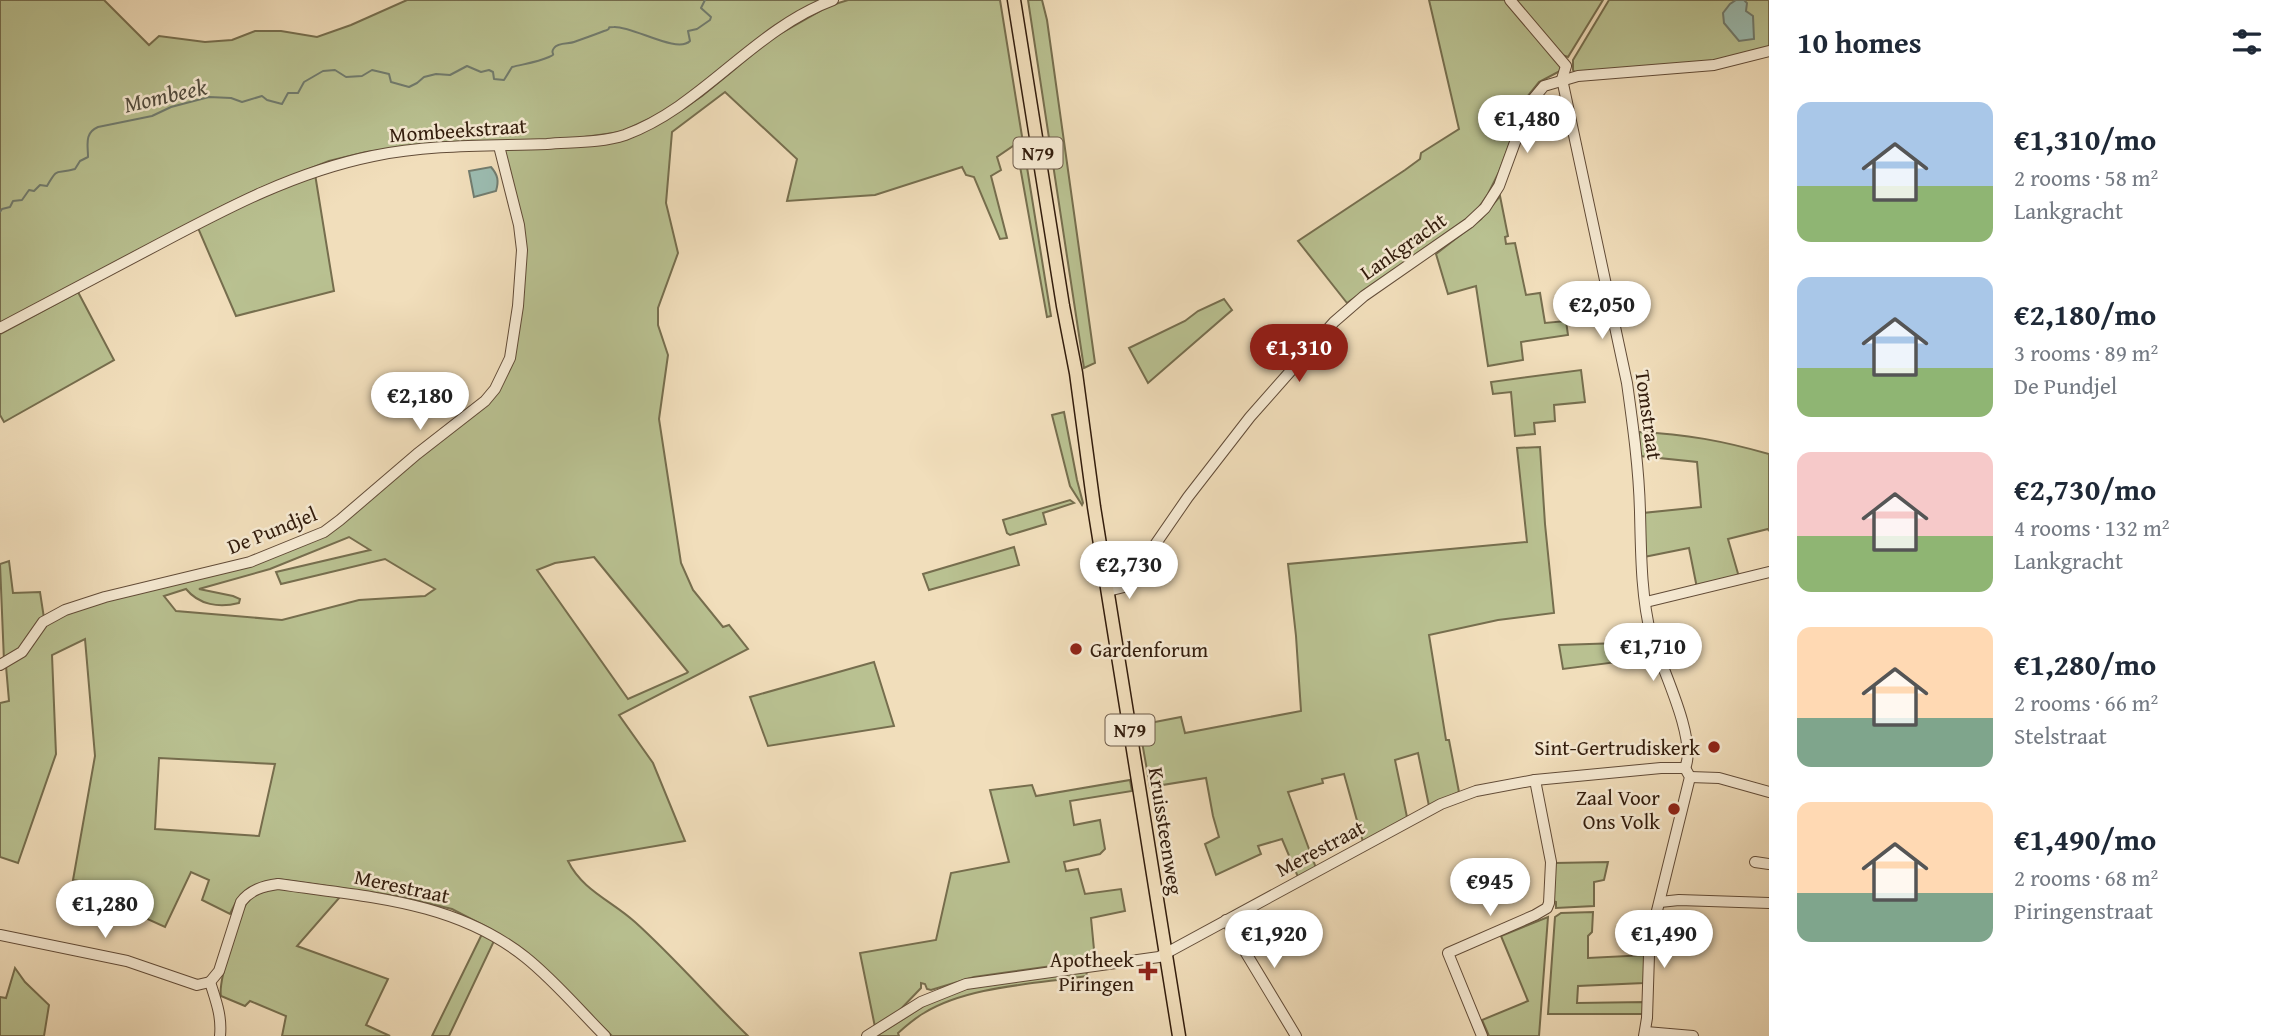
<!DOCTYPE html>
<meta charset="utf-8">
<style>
body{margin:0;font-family:"Gentium Book Plus",serif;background:#f2f2f3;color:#1f2937;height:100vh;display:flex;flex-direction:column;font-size:26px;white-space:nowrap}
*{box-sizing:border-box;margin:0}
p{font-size:23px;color:#747a83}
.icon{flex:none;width:38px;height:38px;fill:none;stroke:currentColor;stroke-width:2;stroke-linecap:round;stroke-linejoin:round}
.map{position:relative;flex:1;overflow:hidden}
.side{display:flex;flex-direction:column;background:#fff;width:525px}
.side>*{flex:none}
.price{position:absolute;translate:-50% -60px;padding:0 16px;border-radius:24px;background:#fff;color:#222;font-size:23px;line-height:46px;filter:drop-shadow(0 2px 4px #0008)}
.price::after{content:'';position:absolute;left:50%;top:42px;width:21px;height:16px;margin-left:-10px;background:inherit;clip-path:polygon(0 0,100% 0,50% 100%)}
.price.current{background:#8f2418;color:#fff}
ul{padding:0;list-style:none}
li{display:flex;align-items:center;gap:21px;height:175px;padding:0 28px}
li span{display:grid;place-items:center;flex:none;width:196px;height:140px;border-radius:14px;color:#555}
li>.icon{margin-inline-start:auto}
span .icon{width:84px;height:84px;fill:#fffc;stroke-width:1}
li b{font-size:30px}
h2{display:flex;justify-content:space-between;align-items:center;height:84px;padding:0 28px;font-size:30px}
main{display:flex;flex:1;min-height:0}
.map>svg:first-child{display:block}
</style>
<main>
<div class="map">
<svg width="1769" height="1036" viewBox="0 0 1769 1036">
<rect width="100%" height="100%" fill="#f1debb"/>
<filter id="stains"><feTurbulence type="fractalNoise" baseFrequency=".00286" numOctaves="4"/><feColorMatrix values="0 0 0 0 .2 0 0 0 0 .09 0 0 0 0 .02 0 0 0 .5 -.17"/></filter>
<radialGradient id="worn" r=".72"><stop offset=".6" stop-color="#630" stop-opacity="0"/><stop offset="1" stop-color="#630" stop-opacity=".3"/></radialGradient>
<g fill="#b9c191" stroke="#766e4e" stroke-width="2" fill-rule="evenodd">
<path d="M0,0H104L149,45L159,36L205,42L232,40L255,31H281L317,37L351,25L407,0H826L668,110L621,132L562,140L441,143L366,152L329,161L256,190L227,204L0,324Z"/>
<path d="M848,0H1000L1051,316L1047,317L1016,144L997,157L1001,170L991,176L1007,238L1000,239L974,177L966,175L962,167L875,195L787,201L797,159L725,92L672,132L666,203L678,253L658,308V325L668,355L659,419L681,563L693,590L723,627L729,625L748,649L619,715L653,763L685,841L568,861C582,890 612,901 635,922C675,958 710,999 748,1036H612L524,950L489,928L452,909L397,896L277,879L236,902L230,914L202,900L209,880L191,872L165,927L134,913L140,888L122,883L120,888L73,880L95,756L85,639L52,655L56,754L18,863L0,857V703L9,701L6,666L43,625L73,609L318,538L430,446L506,375L524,263L503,151L505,148L611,141L667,119L702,96L771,39L829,6ZM349,537L370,550L276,572L281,584L385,559L435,589L425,596L359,600L282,620L176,611L164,596L186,589C199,605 219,608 239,603L240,599L233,596L199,589L270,569ZM594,557L688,672L687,673L628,699L537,570L555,563ZM159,758L275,764L259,836L155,829Z"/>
<path d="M1028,0H1042L1047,20L1095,363L1084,368Z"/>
<path d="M1429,0H1508L1561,67L1560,71L1539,82L1527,97L1499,172L1488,194L1475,213L1347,303L1298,241L1405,170L1420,159L1421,153L1459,129Z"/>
<path d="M1513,0H1603L1568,57L1559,54Z"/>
<path d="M1609,0H1769V47L1714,62L1575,73L1573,70V60Z"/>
<path d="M315,174L334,291L236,316L198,228L220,215Z"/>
<path d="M1500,196L1508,236L1505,237L1506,244L1515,243L1526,295L1540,293L1545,323L1566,321L1568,335L1521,342L1523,360L1488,366L1476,286L1448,294L1436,254L1481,219Z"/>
<path d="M78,292L114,360L4,422L0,415V334Z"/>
<path d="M1224,299L1232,310L1148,383L1129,348L1185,321L1198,311Z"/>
<path d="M1581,370L1585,402L1554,405L1555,421L1534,423L1535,434L1515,436L1511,392L1493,394L1491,382Z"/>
<path d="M1064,412L1077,480L1083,503L1082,505L1070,486L1052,415Z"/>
<path d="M1639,432C1686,434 1723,441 1769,454V531L1768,529L1728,539L1739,577L1697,588L1689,548L1644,557L1643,513L1701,507L1697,462L1640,456Z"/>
<path d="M1540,447L1545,524L1554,613L1498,620L1429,635L1446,740H1449L1459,792L1429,806L1418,753L1395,760L1407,817L1363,842L1344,774L1322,779L1323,783L1288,792L1316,868L1298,877L1282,839L1258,846L1261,854L1216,875L1205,844L1219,837L1213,816L1206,778L1150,787L1139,725L1181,717L1185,733L1301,711L1296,636L1288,564L1527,542L1517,448Z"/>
<path d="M1070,500L1074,503L1043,513L1046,524L1010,535L1007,533L1003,520Z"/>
<path d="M1014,547L1019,565L929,590L923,574Z"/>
<path d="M9,561L13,593L40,592L44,618L26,644L4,661L0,564Z"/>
<path d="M1651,642L1656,657L1563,669L1559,645Z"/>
<path d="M874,662L894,726L768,746L750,697Z"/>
<path d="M1130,780L1132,791L1070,801L1074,825L1100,820L1105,849L1100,854L1064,862L1066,871L1078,869L1085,894L1121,889L1125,911L1091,918L1095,960L974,977L931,990L927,989L925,984L921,983V988L897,1013L875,1027L860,953L936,940L951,873L1009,862L990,790L1032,785L1036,796Z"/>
<path d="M1608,862L1604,880L1594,882V906L1556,908V902L1553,901L1555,863Z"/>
<path d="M280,887L340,897L297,946L388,979L366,1025L390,1036H282L286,1016L250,1001L245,1006L221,996C218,983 239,910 249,900C258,891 268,890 280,887Z"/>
<path d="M1593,912L1592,932L1588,936V958L1647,955L1644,983L1578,986L1577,1003L1645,1002L1644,1014H1548L1555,917L1561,913Z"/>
<path d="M1548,917L1539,1036H1489L1482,1020L1528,1001L1501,936Z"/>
<path d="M482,934L494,941L449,1036H432Z"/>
<path d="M15,968L25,982L49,1005L44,1036H0V997L6,998Z"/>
<path d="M1086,970L1087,976C1036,984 968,986 924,1013C915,1018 906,1026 898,1033L899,1036H876L933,1000L976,985Z"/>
</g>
<g fill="#9bbcb1" stroke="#717c6f" stroke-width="2">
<path d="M1736,0H1744L1747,3L1746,11L1753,16L1754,39L1739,41L1724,23L1723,13L1730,4Z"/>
<path d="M491,167C498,175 499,181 496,191L474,197L469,171Z"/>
</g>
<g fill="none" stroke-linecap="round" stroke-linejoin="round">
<path stroke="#717c6f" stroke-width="2" d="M0,212L2,209L10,207L13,201L22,200L29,190L34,191L40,185L47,186C59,165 56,175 75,169L80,161L88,157C88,145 84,133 98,127L152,116L171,107L209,97L231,98L242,102L262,96L267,100L282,104L288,93H298L304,82L323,71L335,70L346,77L362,76L372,70L389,74L391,82L409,87L417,83L424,77L436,74L450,75L467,66L481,72L489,70L493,72L494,79L504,80L512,67C524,64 538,62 549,57C558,53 549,55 554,48C558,42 569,44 574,42C585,38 594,35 604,31C614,28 604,27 614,27C633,26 677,54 690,41L688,31L697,29L710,20L711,17L701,8L705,0"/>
<g stroke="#624c38" stroke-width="12">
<g id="minor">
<path d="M1510,0L1566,66L1562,79L1627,383C1633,426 1639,469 1640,512C1641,551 1641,597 1651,635C1660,664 1698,740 1685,768"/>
<path d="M0,328C53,300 106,272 159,244C229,207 295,172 373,156C430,144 489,146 547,144C572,142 601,143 625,135C702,107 754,29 833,0"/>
<path d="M1108,591L1124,587L1128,584L1188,497L1250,417L1334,322L1364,296L1469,223L1485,208L1499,186L1529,104L1544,86L1578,76L1714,65L1769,51"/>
<path d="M1646,602L1769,572"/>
<path d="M0,665L22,652L43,622L65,610L105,597L250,562L324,532L340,520L417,454L485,401L495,389L510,358L518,306L522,250L519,225L499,146"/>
<path d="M1690,777L1719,778L1769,792"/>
<path d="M1755,862L1769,864"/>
<path d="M1660,902L1679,900L1769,903"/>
<path d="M1226,920L1296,1036"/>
<path d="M0,935L127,961L197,985L210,982"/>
<path d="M210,982L219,971L241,902C250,890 263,886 278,884C365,897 453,900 525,957C554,980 579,1010 605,1036"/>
<path d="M210,982C216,1001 222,1016 220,1036"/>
<path d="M1646,1032L1693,1036"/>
<path d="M867,1036L921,1002L966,984L1159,957L1441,804L1476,791L1535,780L1661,768H1685"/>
<path d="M1482,1036L1448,953L1535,915L1547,908L1549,903L1551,862L1535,780"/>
<path d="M1644,1036L1647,1018L1649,955L1652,931L1690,777L1685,768"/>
</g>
</g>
<g stroke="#321c0c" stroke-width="15">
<path id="major" d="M1014,0L1063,306L1076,373L1094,507L1179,1036"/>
</g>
<use href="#minor" stroke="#f6ead3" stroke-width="10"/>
<use href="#major" stroke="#f1debb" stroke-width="12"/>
</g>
<g fill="#8f2418" stroke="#f6ead3" stroke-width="2.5">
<circle cx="1076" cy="649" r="7"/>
<circle cx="1714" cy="747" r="7"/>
<circle cx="1674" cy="809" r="7"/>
<path d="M1144.5 960.5h7v7h7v7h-7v7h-7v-7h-7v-7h7z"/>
</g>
<g text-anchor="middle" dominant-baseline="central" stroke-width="5" stroke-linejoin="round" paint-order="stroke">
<g fill="#f6ead3" stroke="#6d5a48" stroke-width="2">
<rect x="1013.5" y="137.5" width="49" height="31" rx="5"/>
<rect x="1105.5" y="714.5" width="49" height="31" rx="5"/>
</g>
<g font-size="19" font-weight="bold" fill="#321c0c">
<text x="1038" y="153">N79</text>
<text x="1130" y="730">N79</text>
</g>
<g font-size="21" fill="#321c0c" stroke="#f6ead3">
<text transform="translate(458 130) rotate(-4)">Mombeekstraat</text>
<text transform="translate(1403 246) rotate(-35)">Lankgracht</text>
<text transform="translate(1649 415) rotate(82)">Tomstraat</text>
<text transform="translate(272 530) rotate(-22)">De Pundjel</text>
<text transform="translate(1166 831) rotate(81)">Kruissteenweg</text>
<text transform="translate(1320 848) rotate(-28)">Merestraat</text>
<text transform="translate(402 886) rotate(12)">Merestraat</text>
</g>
<g font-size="21" fill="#321c0c" stroke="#f6ead3" text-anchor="end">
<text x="1090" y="649" text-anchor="start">Gardenforum</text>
<text x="1700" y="747">Sint-Gertrudiskerk</text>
<text x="1660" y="797">Zaal Voor<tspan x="1660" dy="24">Ons Volk</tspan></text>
<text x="1134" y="959">Apotheek<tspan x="1134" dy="24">Piringen</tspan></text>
</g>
<g font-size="23" font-style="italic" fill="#524c3e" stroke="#f6ead3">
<text transform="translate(165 95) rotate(-13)">Mombeek</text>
</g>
</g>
<rect width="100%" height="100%" filter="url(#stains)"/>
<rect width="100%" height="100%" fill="url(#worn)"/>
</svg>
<b class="price" style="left:1527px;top:155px">€1,480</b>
<b class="price" style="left:1602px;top:341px">€2,050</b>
<b class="price current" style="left:1299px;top:384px">€1,310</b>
<b class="price" style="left:420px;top:432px">€2,180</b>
<b class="price" style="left:1129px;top:601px">€2,730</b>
<b class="price" style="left:1653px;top:683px">€1,710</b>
<b class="price" style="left:1490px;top:918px">€945</b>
<b class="price" style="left:105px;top:940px">€1,280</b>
<b class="price" style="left:1274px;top:970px">€1,920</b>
<b class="price" style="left:1664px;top:970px">€1,490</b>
</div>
<section class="side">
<h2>10 homes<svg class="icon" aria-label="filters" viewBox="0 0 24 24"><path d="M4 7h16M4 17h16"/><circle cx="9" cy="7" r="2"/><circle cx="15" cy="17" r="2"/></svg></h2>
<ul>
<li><span style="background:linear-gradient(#a9c7e8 60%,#8fb573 0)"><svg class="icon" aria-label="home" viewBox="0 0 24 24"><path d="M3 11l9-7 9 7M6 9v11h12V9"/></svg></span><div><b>€1,310/mo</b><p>2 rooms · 58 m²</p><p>Lankgracht</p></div></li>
<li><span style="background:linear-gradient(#a9c7e8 65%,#8fb573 0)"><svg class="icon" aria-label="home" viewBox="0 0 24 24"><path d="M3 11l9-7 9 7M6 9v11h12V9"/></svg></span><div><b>€2,180/mo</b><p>3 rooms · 89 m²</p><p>De Pundjel</p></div></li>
<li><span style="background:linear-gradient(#f6c9c9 60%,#8fb573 0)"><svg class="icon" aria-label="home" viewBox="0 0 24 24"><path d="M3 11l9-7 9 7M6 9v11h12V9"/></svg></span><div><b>€2,730/mo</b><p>4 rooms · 132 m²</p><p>Lankgracht</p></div></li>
<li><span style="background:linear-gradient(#ffd9b3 65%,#7fa58c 0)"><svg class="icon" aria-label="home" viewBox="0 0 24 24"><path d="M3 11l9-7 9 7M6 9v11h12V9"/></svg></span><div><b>€1,280/mo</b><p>2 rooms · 66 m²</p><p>Stelstraat</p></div></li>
<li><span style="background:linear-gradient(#ffd9b3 65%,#7fa58c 0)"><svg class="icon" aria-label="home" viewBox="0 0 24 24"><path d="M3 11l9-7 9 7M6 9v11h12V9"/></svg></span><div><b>€1,490/mo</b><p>2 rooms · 68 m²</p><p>Piringenstraat</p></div></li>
</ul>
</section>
</main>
